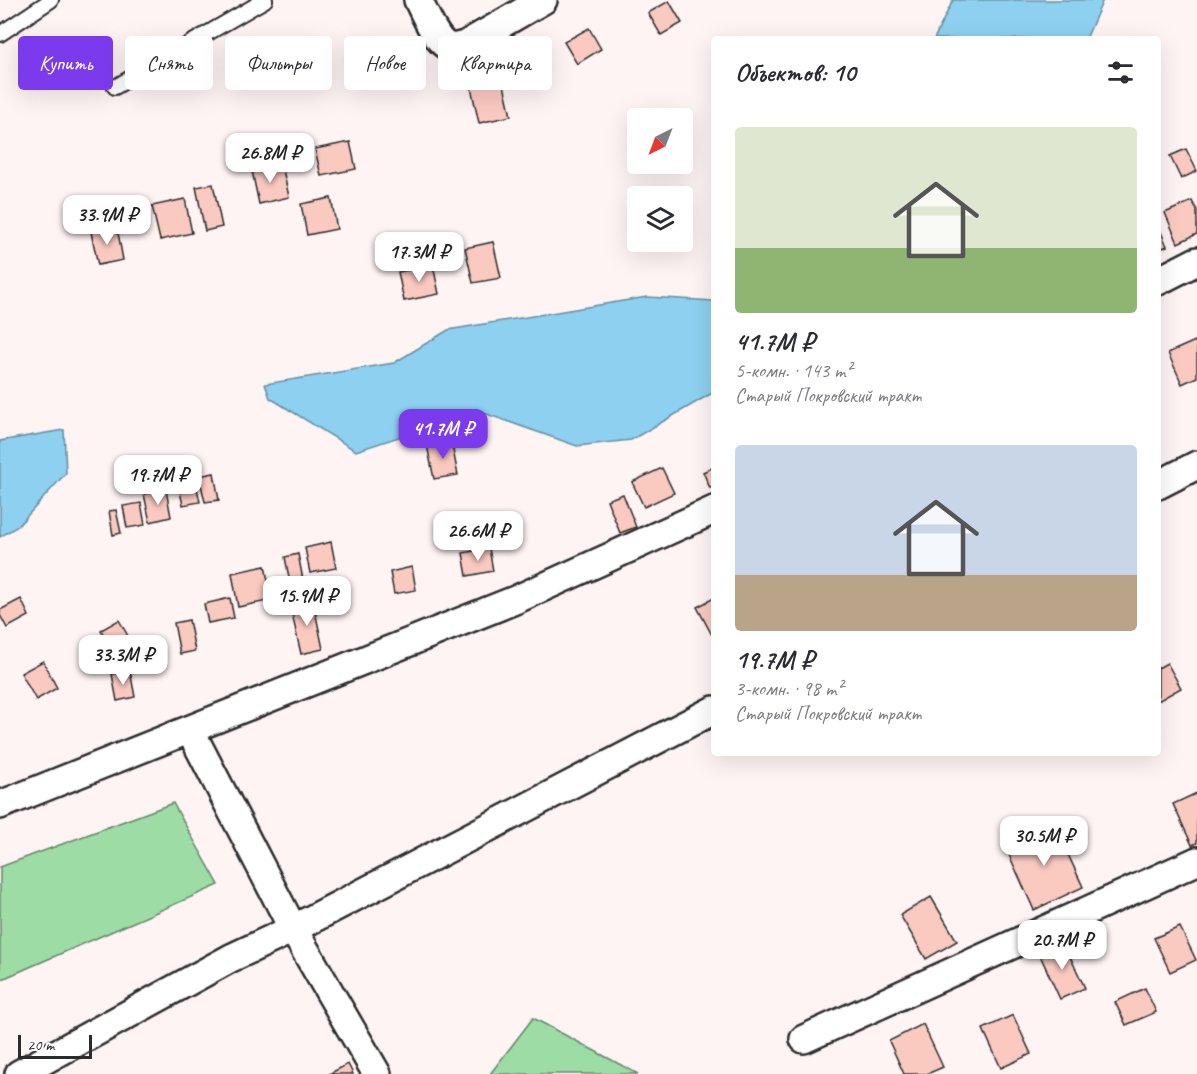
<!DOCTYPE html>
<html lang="ru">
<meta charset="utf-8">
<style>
body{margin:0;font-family:Caveat,sans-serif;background:#f7f7f7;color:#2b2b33;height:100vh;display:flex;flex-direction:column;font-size:22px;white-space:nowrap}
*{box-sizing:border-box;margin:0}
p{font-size:20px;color:#7c7c81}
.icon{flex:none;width:33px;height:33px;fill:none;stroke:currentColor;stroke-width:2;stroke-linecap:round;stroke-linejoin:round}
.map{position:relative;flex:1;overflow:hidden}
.panel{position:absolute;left:711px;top:36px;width:450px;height:720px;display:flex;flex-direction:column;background:#fff;border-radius:6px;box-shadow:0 6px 24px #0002}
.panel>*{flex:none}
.banner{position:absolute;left:18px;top:36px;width:570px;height:54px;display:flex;gap:12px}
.needle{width:39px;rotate:222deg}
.controls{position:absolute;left:627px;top:108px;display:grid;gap:12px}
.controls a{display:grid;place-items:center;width:66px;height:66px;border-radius:6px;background:#fff;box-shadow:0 6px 24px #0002;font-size:30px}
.scale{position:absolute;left:18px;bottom:15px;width:74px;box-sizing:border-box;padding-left:6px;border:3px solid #2b2b2b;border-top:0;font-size:16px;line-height:21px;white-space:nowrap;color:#2b2b2b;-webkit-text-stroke:4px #fff;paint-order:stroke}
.price{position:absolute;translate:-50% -51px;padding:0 14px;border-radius:12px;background:#fff;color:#222;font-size:20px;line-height:39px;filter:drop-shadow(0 2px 3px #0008)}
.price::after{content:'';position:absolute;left:50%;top:36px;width:18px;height:14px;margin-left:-9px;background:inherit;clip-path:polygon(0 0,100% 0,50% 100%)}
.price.on{background:#7c3aed;color:#fff}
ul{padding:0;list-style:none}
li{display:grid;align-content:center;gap:12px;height:318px;padding:0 24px}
li span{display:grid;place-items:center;height:186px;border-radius:6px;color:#555}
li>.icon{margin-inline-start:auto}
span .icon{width:108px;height:108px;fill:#fffc;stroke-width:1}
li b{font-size:26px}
h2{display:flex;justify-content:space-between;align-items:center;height:72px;padding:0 24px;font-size:26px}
.tag{padding:0 21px;border-radius:6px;background:#fff;box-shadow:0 6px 24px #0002;font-size:21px;line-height:54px}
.tag.on{background:#7c3aed;color:#fff}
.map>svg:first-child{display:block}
</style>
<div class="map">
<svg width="1197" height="1074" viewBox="0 0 1197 1074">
<rect width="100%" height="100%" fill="#fef4f3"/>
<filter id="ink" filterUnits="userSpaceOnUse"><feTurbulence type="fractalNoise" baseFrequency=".0167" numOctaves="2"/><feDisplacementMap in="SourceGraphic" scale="12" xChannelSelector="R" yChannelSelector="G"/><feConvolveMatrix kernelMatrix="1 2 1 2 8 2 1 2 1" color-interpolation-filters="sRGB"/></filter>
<g filter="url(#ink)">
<g fill="#9ddca4" stroke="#648468" stroke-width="1.5">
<path d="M173,803L219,885L0,980V867Z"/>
<path d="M533,1018L638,1074H490Z"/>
</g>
<g fill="#8dd0ef" stroke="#668ea1" stroke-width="1.5">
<path d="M953,0H1103L1086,39H934Z"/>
<path d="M647,297L714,301V392L631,440L577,446L478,411L356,451L270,398L265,384L394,363L448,330Z"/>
<path d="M64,430L66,473L18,526L0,537V441Z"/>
</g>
<g fill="#facac1" stroke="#2b2b2b" stroke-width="1.5">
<path d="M669,1L682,23L661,35L648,13Z"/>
<path d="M589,28L601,49L577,64L564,42Z"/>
<path d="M502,76L511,116L479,123L470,83Z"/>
<path d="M350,142L356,169L321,176L315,149Z"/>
<path d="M1186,149L1197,171L1181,179L1170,156Z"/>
<path d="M282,165L289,197L259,204L252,171Z"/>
<path d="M213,184L222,227L205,231L196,187Z"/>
<path d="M331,198L337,229L307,235L301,204Z"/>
<path d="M185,199L192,233L160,240L152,206Z"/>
<path d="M1192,201L1197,210V234L1178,243L1165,213Z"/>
<path d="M1158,225L1167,246L1158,250Z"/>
<path d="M117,227L123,260L98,265L91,232Z"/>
<path d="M493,242L501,278L473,283L465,248Z"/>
<path d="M433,265L439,294L404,301L398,272Z"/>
<path d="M1195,341L1197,346V377L1182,384L1168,353Z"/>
<path d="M451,440L458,475L434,479L427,445Z"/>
<path d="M714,467V487L710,488L703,472Z"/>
<path d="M662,468L674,493L644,507L632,482Z"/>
<path d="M214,473L219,500L205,502L199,476Z"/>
<path d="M196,484L200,502L183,505L179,487Z"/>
<path d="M166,490L171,517L150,522L144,494Z"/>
<path d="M623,494L636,527L620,533L607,500Z"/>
<path d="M141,503L145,525L127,528L123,506Z"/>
<path d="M116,510L121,533L113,535L109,511Z"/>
<path d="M331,542L336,568L310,573L305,548Z"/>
<path d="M489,548L493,571L467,576L463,553Z"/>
<path d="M298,554L304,585L291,588L285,557Z"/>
<path d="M265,566L272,600L238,607L232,573Z"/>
<path d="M412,567L416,590L394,594L390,572Z"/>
<path d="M230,598L234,618L208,623L204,604Z"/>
<path d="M714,598V633L712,635L697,607Z"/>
<path d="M21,599L29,616L7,628L0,615V610Z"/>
<path d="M313,601L323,649L301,654L290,605Z"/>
<path d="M119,620L137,652L118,662L101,630Z"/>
<path d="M189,620L195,651L180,654L174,623Z"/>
<path d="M43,661L57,688L36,700L21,673Z"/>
<path d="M1167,663L1181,688L1158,701V668Z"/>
<path d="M130,671L135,697L117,701L112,674Z"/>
<path d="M1197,793V843L1192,845L1173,804Z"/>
<path d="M1054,824L1083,887L1034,910L1005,846Z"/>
<path d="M931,897L957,941L926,959L900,915Z"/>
<path d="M1180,927L1196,960L1170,972L1154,938Z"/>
<path d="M1063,942L1085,988L1060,999L1039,953Z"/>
<path d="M1145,988L1156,1012L1126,1025L1115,1002Z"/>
<path d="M1013,1015L1031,1054L1001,1068L983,1029Z"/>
<path d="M923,1024L943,1067L927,1074H904L889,1041Z"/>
<path d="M348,1064L353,1074H329Z"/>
</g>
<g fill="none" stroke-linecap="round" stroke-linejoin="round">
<g stroke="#2b2b2b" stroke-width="18">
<g id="service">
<path d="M0,34L51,0"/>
<path d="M115,87L265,0"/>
</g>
</g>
<g stroke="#2b2b2b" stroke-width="32">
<g id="minor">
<path d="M418,0C424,12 437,44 450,47C455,48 461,46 465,45L543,0"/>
<path d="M1158,281L1197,261"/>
<path d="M1158,485L1197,465"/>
<path d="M190,730L293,929L377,1074"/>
<path d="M0,805L515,600L714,510"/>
<path d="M804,1039L1197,861"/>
<path d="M19,1074L231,958L293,929L714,710"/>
</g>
</g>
<use href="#service" stroke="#fff" stroke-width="14"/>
<use href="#minor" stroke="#fff" stroke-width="27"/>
</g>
</g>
</svg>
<div class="controls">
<a><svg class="needle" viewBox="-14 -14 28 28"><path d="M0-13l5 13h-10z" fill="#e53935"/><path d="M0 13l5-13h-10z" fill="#7c7c81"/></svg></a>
<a><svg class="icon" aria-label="layers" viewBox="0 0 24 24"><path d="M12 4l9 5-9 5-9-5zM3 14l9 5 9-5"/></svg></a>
</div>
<div class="scale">20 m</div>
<b class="price" style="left:270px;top:184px">26.8M ₽</b>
<b class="price" style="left:107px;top:246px">33.9M ₽</b>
<b class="price" style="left:419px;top:283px">17.3M ₽</b>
<b class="price on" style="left:443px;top:460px">41.7M ₽</b>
<b class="price" style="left:158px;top:506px">19.7M ₽</b>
<b class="price" style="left:478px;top:562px">26.6M ₽</b>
<b class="price" style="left:307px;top:627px">15.9M ₽</b>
<b class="price" style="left:123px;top:686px">33.3M ₽</b>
<b class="price" style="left:1044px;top:867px">30.5M ₽</b>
<b class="price" style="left:1062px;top:971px">20.7M ₽</b>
<div class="banner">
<a class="tag on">Купить</a>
<a class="tag">Снять</a>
<a class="tag">Фильтры</a>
<a class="tag">Новое</a>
<a class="tag">Квартира</a>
</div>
<section class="panel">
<h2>Объектов: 10<svg class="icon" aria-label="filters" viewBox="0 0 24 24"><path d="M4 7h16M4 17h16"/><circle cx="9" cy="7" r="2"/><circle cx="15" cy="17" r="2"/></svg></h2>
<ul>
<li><span style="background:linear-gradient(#dfe7d0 65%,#8fb573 0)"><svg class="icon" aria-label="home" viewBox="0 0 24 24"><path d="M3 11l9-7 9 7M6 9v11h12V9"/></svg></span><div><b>41.7M ₽</b><p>5-комн. · 143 m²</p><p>Старый Покровский тракт</p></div></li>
<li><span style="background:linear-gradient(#c9d6e8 70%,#b9a48a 0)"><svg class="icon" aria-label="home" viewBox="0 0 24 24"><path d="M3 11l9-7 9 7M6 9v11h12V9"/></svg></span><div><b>19.7M ₽</b><p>3-комн. · 98 m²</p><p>Старый Покровский тракт</p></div></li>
</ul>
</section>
</div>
